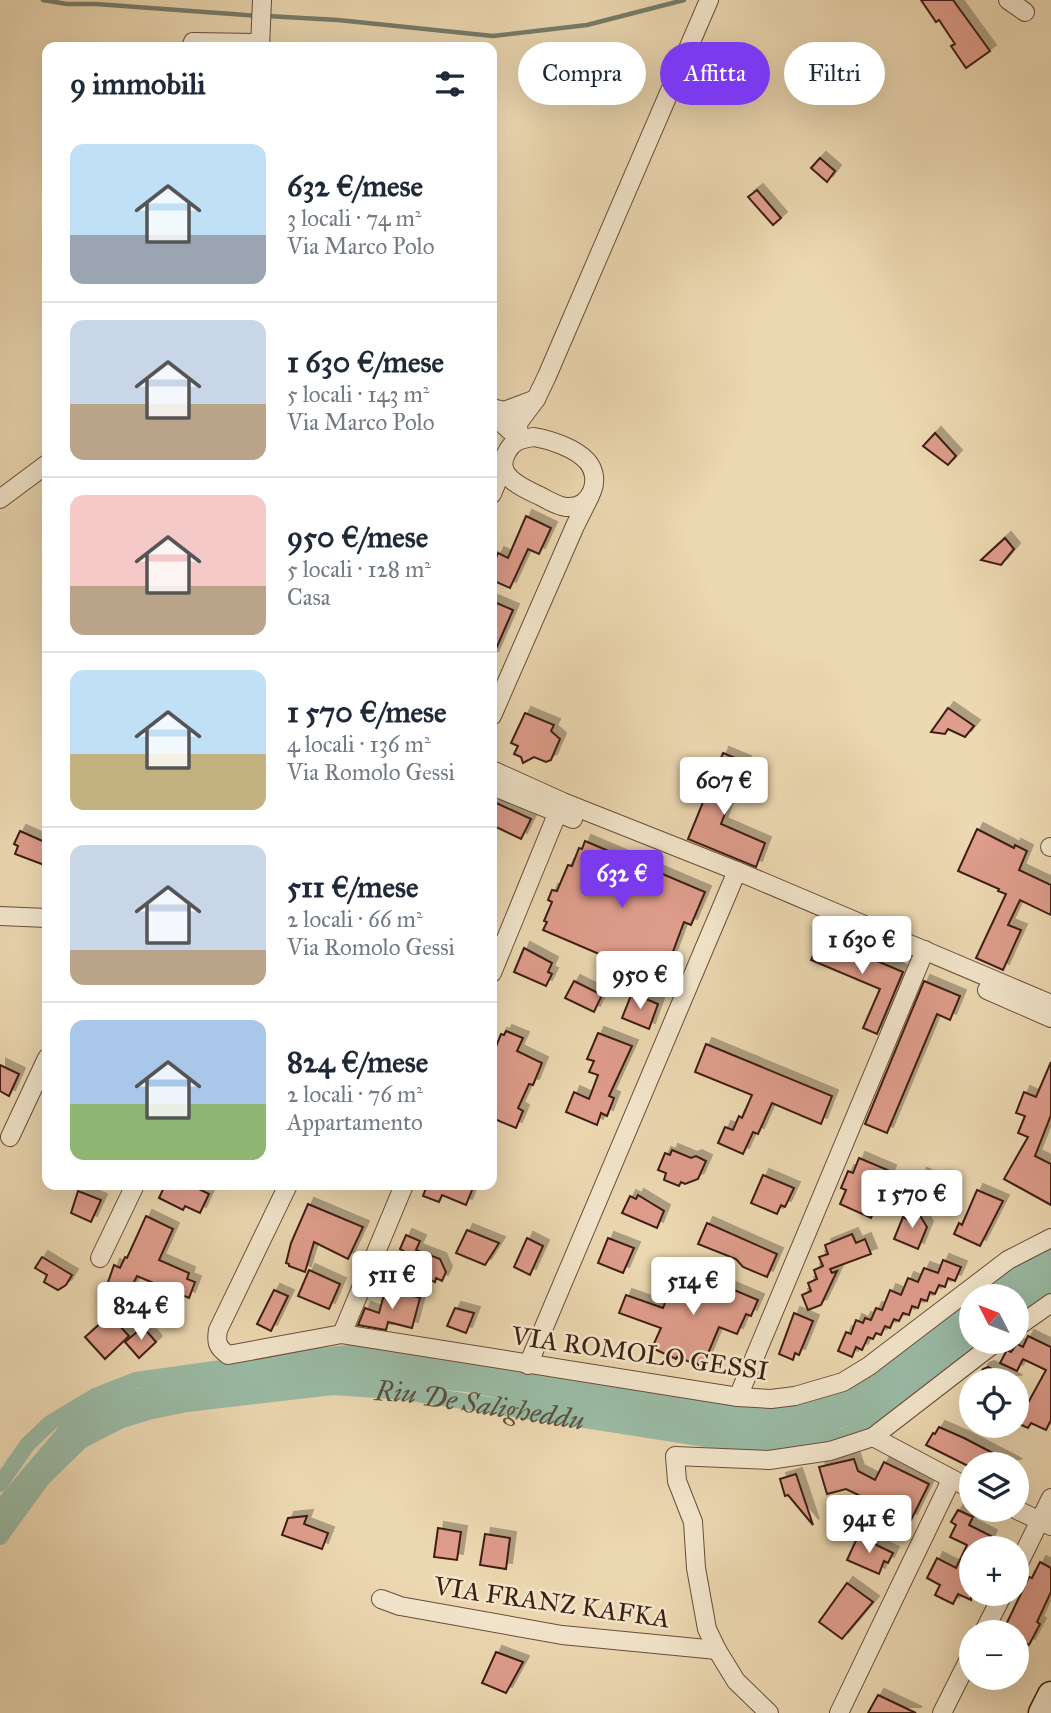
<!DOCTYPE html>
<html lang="it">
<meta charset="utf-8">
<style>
body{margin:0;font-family:"IM FELL Great Primer",serif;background:#f6f6f7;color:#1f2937;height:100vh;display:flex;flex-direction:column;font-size:26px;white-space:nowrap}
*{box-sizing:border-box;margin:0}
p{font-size:23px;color:#747a83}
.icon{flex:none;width:38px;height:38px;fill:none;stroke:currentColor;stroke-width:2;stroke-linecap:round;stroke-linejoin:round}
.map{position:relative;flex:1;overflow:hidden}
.sheet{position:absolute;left:42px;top:42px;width:455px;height:1148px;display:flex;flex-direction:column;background:#fff;border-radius:14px;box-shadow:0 7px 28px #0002}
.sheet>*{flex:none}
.hud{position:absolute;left:518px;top:42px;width:427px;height:63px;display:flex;gap:14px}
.needle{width:46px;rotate:312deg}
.controls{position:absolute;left:959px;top:1284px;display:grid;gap:14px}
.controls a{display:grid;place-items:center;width:70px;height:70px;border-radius:50%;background:#fff;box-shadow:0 7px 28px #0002;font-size:35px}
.price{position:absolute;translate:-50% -60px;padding:0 16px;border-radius:7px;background:#fff;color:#222;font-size:23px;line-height:46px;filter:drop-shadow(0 2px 4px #0008)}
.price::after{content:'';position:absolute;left:50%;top:42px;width:21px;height:16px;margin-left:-10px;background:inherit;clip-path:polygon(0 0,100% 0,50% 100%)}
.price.on{background:#7c3aed;color:#fff}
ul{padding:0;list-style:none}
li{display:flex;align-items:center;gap:21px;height:175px;padding:0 28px}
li+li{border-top:2px solid #e0e1e3}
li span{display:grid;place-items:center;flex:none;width:196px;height:140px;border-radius:14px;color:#555}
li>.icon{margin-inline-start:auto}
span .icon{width:84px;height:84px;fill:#fffc;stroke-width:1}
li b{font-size:30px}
h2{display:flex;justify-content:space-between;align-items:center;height:84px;padding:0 28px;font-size:30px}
.pill{padding:0 24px;border-radius:32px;background:#fff;box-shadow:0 7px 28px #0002;font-size:24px;line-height:63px}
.pill.on{background:#7c3aed;color:#fff}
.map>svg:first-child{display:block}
</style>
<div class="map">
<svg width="1051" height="1713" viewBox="0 0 1051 1713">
<defs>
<filter id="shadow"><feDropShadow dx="6" dy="-6" stdDeviation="0" flood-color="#0004"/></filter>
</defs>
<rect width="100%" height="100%" fill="#ecd8b1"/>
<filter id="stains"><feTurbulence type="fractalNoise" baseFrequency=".00286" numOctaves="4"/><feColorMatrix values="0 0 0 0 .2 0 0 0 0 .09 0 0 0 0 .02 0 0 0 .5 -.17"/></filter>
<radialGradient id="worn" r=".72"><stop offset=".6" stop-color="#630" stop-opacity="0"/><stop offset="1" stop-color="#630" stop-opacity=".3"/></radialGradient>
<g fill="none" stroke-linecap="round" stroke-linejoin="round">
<g stroke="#757d6b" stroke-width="4.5">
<path d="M43,0L67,4H96L259,16"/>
<path d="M267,16L338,20L493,36L587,25L684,0"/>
</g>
<g stroke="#9abba6" stroke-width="16">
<path d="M981,1297L1011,1272L1051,1249"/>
<path d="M1017,1313L1051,1291"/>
<path d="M0,1484L27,1445L50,1423L95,1396L136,1380L285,1359L350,1353L380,1354L754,1412L786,1411L821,1404L863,1386L971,1305"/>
<path id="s1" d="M0,1537L43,1478L81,1441L122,1420L148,1412L187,1404L333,1387L405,1392L775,1450L845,1436L889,1413L979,1342"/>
</g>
<g stroke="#9abba6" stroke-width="28">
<path d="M1013,1297L1051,1272"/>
<path d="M0,1518L82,1421L144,1401L344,1366L468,1378L638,1411L768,1429L832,1417L871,1401L971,1326"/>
</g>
</g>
<g fill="#df9d8c" stroke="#3e1f12" stroke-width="2" filter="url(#shadow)">
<path d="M921,0H953L990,51L966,68L951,46L955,44L939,20L936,22Z"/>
<path d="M820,158L835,171L827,182L811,168Z"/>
<path d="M757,190L781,218L773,225L748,197Z"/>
<path d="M935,433L956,456L948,465L923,446Z"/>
<path d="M526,516L551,528L539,554L528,549L510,588L492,580V558L495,560L498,553L508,558Z"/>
<path d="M1005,538L1014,549L1001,565L981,560Z"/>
<path d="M492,601L513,610L492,658Z"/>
<path d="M948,708L974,726L965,737L948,729L945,734L931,732Z"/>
<path d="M525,713L554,725L551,731L560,739L551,760L546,762L534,757L523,763L521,757L514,754L518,746L511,743Z"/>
<path d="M723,753L745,762L721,824L765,843L756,867L688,839Z"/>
<path d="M492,801L531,819L521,839L492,825Z"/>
<path d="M977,829L1014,848L1015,845L1027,851L1019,870L1051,885V915L1020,900L1008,925L1021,930L1003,970L976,958L1006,894L998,891L999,889L958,871Z"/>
<path d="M20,831L47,843V866L15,854L18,846L14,844Z"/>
<path d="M585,841L705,892L691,925L684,922L662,981L543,930L547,922L544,921L552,902L548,900L552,890L557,891L568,865L572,866L579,848L582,849Z"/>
<path d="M821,937L903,972L877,1034L863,1028L880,989L811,960Z"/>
<path d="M524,948L552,963L548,972L552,974L546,986L514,972Z"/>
<path d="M574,981L602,995L594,1012L565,998Z"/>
<path d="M924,981L960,996L950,1020L937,1014L887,1133L865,1124Z"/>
<path d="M632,993L658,1004L649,1029L622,1018Z"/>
<path d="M506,1031L523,1038L517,1051L542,1063L533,1085L529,1084L518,1108L523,1111L516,1128L492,1118V1057L501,1034L504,1035Z"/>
<path d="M598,1033L632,1046L609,1096L614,1098L607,1116L601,1113L597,1125L566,1112L574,1092L589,1099L598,1075L589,1072L594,1061L587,1059Z"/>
<path d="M706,1044L832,1096L821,1124L772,1103L758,1134L753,1132L743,1154L718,1143L725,1127L733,1130L739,1116L742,1118L752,1095L695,1072Z"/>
<path d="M1051,1062V1115L1035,1156L1051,1164V1205L1004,1179L1028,1137L1018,1133L1025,1116L1016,1113L1024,1092L1036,1097Z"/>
<path d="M0,1065L19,1074L9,1096L0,1091Z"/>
<path d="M672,1150L691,1158L696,1156L706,1161L698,1179L685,1184L681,1182L679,1186L664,1180L666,1173L658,1170L665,1153L670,1155Z"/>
<path d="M859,1158L890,1171L885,1186L891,1189L884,1206L877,1204L871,1218L840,1204L846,1190L841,1188L848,1171L853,1173Z"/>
<path d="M921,1174L936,1181L928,1200L913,1194Z"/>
<path d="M763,1175L794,1188L785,1207L781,1205L777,1214L751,1203Z"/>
<path d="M165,1185H191L209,1194L200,1213L185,1206L183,1210L159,1198Z"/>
<path d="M418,1185H474L466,1205L442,1195L439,1202L423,1196L426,1188Z"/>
<path d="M977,1190L1003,1201L980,1246L954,1234L959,1223L962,1225Z"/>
<path d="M78,1191L101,1200L91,1222L71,1213Z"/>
<path d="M638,1195L664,1211L657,1228L622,1213L630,1196L636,1199Z"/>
<path d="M308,1204L363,1227L348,1259L314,1242L305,1272L289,1266V1264L286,1263L291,1243Z"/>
<path d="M914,1206L927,1227L918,1249L894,1239L903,1217L908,1220Z"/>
<path d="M146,1216L173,1229L159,1260L189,1273L187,1279L195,1282L189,1298L137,1276L125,1300L106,1288L114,1265L120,1268L125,1257L127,1258Z"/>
<path d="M707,1223L777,1254L767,1277L743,1267L736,1259L698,1244Z"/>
<path d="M467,1230L499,1243L485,1265L456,1253Z"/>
<path d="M852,1234L856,1243L865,1239L871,1254L830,1269L832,1273L837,1271L821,1305L808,1310L802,1295L811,1291L808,1283L817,1279L814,1270L823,1266L819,1257L828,1254L825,1245Z"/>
<path d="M406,1235L420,1241L416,1250L440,1259L446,1272L442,1281L436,1278L435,1282L424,1277L426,1272L410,1266L413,1261L403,1257L405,1252L400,1249Z"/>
<path d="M527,1238L543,1246L530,1275L514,1267Z"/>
<path d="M608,1238L634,1248L623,1273L598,1263Z"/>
<path d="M42,1257L72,1275L66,1285L58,1290L44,1282L47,1275L35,1268Z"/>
<path d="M943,1260L961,1267L955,1281L948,1278L945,1287L939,1285L935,1294L930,1292L927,1301L921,1299L918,1308L912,1306L909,1315L903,1313L899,1321L894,1319L890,1328L885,1326L881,1335L876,1333L873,1339L868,1337L862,1350L856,1347L852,1357L838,1351L846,1332L851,1334L856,1320L863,1323L865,1318L871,1320L876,1308L882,1310L890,1290L901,1295L908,1278L918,1282L924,1268L938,1273Z"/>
<path d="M309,1270L340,1284L329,1309L298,1296Z"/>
<path d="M691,1272L758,1300L751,1316L746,1314L737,1334L719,1327L704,1363L699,1361L698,1365L677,1357L676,1359L652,1348L661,1328L619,1313L626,1295L663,1308L669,1292L680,1297Z"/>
<path d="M386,1287L420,1298L412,1328L388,1322L386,1330L358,1325L365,1308L379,1313Z"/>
<path d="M274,1290L288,1296L271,1331L257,1324Z"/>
<path d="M455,1308L474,1313L466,1333L447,1326Z"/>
<path d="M794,1313L813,1321L799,1355L795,1353L793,1360L779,1354Z"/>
<path d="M110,1315L129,1336L105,1359L85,1337Z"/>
<path d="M143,1327L156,1342L139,1358L125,1342Z"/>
<path d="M1028,1336L1051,1347V1420L1046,1430L1031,1423L1028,1428L1017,1423L1046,1370L1023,1359L1017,1371L1000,1363L1007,1350L1011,1352L1017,1344L1023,1347Z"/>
<path d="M988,1367L1016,1381H977L983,1369Z"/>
<path d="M939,1427L964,1438L1016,1465H966L926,1445L933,1433L935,1434Z"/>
<path d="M854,1459L858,1471L875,1480L884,1462L929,1484L911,1520L846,1489L827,1494L819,1467Z"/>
<path d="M796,1474L813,1525L788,1495L785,1496L780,1479Z"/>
<path d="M958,1510L973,1517L969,1525L991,1536L985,1549H971V1600L958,1594L953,1604L935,1595L940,1585L927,1578L937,1558L956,1568L967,1545L950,1537L956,1525L951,1522Z"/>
<path d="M307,1516L304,1524L328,1533L322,1549L282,1535L288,1518Z"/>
<path d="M438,1528L461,1532L457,1560L434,1557Z"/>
<path d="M485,1534L510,1538L506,1569L480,1565Z"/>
<path d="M858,1536L893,1553L888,1563L884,1561L879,1574L847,1560Z"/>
<path d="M1040,1562L1051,1568V1592L1037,1622L1040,1624L1029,1645L1017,1639V1633H1002L1029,1577L1032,1578Z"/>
<path d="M847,1583L873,1602L842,1639L819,1622Z"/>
<path d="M496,1652L523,1662L506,1693L482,1683Z"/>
<path d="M878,1695L916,1713H868Z"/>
</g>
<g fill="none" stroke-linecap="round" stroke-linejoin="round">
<g stroke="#6a4d3a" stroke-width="20">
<g id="minor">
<path d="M1008,0L1025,12"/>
<path d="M191,47L193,42L258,43"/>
<path d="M260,47L262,0"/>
<path d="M492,408L504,411L536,399"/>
<path d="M492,414L519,439"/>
<path d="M534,437C551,440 575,448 587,461C603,479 591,509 566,507C557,506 548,500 540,496C523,488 493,476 507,452C513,440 522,439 534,437Z"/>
<path d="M519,439L518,423L536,399L547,376L709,0"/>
<path d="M492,494L503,467"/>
<path d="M0,499L47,464"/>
<path d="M492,716L575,526L590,496"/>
<path d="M492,770L563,802L737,871L1051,1004"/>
<path d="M492,786L573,819"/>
<path d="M1050,847H1051"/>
<path d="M0,916L47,918"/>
<path d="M492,973L562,802"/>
<path d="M987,990L1051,1018"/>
<path d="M10,1137L47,1058"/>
<path d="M288,1185L218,1330C216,1342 217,1347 228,1355L342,1334L738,1397L771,1399L795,1396L843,1382L869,1366L1008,1260L1051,1238"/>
<path d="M100,1258L135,1185"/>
<path d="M1017,1327L1051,1303"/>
<path d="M342,1334L404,1185"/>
<path d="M528,1365L737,871"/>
<path d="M738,1397L925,950"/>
<path d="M873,1437L971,1489"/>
<path d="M1017,1510L1051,1526"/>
<path d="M1017,1567L1051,1498"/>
<path d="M381,1599L400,1606L562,1635L717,1650"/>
<path d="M983,1633L1003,1594"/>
<path d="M769,1713L736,1681L717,1650L707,1629L696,1568L693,1522L677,1481L675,1456L769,1460L830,1451L873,1437L996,1342"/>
<path d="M839,1713L951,1480"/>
<path d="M942,1713L971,1655"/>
</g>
</g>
<g stroke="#3e1f12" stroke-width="29">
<path id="secondary" d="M1042,1713L1051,1695"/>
</g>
<use href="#minor" stroke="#f3e6cc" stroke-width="18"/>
<use href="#secondary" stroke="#f3e6cc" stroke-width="26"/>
</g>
<g text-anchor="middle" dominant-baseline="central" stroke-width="5" stroke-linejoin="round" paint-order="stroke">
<g font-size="26" fill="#3e1f12" stroke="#f3e6cc">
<text transform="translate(640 1353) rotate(8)">VIA ROMOLO GESSI</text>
<text transform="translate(552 1602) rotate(8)">VIA FRANZ KAFKA</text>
</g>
<g font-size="28" font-style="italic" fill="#5a4e3e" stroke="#f3e6cc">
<text stroke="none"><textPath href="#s1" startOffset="534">Riu De Saligheddu</textPath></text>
</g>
</g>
<rect width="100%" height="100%" filter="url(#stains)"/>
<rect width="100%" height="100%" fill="url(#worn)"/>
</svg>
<div class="controls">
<a><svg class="needle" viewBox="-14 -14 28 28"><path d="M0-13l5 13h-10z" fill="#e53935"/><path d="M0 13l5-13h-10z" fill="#747a83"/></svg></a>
<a><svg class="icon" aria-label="locate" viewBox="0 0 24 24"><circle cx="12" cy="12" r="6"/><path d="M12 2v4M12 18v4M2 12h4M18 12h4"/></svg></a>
<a><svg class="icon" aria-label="layers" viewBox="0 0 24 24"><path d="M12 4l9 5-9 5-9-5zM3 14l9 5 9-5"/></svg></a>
<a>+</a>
<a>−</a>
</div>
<b class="price" style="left:724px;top:817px">607 €</b>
<b class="price on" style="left:622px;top:910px">632 €</b>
<b class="price" style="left:862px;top:976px">1 630 €</b>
<b class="price" style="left:640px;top:1011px">950 €</b>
<b class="price" style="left:912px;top:1230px">1 570 €</b>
<b class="price" style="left:392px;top:1311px">511 €</b>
<b class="price" style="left:693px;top:1317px">514 €</b>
<b class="price" style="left:141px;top:1342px">824 €</b>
<b class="price" style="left:869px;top:1555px">941 €</b>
<div class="hud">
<a class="pill">Compra</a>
<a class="pill on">Affitta</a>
<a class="pill">Filtri</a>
</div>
<section class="sheet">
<h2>9 immobili<svg class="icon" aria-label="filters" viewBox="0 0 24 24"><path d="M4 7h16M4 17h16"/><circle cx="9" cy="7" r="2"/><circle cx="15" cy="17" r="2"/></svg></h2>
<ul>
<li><span style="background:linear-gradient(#bfe0f5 65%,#9aa5b1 0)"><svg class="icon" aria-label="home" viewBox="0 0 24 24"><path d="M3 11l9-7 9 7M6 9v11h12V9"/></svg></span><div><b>632 €/mese</b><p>3 locali · 74 m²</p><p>Via Marco Polo</p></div></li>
<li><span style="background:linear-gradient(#c9d6e8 60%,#b9a48a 0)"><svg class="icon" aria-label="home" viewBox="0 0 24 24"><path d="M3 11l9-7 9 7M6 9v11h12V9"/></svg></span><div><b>1 630 €/mese</b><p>5 locali · 143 m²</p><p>Via Marco Polo</p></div></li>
<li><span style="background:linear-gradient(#f6c9c9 65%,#b9a48a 0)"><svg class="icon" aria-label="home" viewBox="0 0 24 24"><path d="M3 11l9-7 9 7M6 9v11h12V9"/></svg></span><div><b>950 €/mese</b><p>5 locali · 128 m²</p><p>Casa</p></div></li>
<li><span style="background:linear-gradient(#bfe0f5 60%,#c2b280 0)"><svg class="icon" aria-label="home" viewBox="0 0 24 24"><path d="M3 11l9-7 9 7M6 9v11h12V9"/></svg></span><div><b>1 570 €/mese</b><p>4 locali · 136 m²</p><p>Via Romolo Gessi</p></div></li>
<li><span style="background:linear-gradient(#c9d6e8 75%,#b9a48a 0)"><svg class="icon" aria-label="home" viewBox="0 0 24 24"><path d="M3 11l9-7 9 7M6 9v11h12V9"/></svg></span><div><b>511 €/mese</b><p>2 locali · 66 m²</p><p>Via Romolo Gessi</p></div></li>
<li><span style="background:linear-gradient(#a9c7e8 60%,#8fb573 0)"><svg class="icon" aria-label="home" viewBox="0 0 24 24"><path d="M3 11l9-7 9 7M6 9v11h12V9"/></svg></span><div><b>824 €/mese</b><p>2 locali · 76 m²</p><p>Appartamento</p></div></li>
</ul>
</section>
</div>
